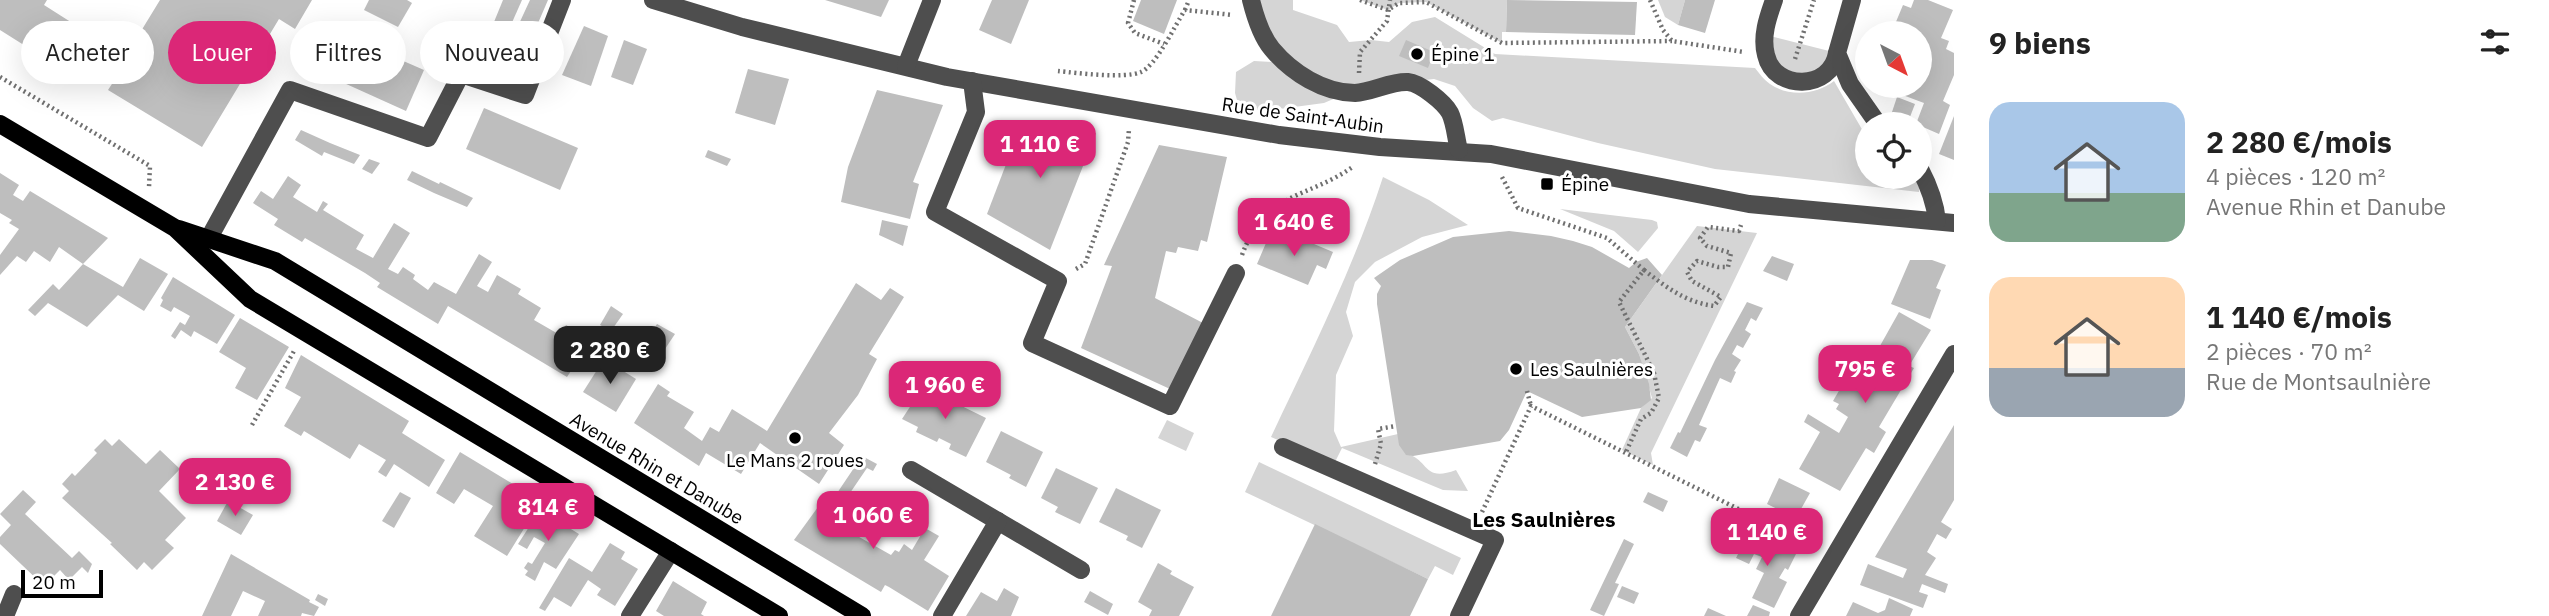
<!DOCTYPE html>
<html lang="fr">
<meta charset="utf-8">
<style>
body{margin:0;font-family:"IBM Plex Sans",sans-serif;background:#f6f6f6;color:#222;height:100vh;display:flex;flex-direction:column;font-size:26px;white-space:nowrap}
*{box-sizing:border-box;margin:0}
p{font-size:23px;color:#767676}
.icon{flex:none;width:38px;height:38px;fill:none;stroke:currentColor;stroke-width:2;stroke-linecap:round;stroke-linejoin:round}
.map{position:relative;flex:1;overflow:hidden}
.details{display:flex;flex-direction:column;background:#fff;width:595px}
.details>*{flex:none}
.guide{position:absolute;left:21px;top:21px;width:665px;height:63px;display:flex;gap:14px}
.needle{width:46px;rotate:139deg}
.controls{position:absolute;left:1855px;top:21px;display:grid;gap:14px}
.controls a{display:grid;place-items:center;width:77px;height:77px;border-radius:50%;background:#fff;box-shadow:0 7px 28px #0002;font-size:35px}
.scale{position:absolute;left:21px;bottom:18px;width:82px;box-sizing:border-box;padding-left:7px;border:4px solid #000;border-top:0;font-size:19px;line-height:24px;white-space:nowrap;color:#000;-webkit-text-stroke:5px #fff;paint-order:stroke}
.price{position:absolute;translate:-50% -60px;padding:0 16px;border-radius:14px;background:#db2777;color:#fff;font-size:23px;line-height:46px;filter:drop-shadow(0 2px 4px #0008)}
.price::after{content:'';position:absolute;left:50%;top:42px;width:21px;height:16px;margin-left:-10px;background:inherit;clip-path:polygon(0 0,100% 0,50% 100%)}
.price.on{background:#222;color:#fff}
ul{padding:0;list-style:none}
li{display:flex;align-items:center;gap:21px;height:175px;padding:0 35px}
li span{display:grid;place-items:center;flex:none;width:196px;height:140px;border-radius:21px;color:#555}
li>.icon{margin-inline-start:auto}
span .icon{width:84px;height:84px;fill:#fffc;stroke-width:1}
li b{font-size:30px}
h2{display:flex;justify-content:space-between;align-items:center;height:84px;padding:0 35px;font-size:30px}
.chip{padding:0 24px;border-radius:32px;background:#fff;box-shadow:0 7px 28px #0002;font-size:24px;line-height:63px}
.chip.on{background:#db2777;color:#fff}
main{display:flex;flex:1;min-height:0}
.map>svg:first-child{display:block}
</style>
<main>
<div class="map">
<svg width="1954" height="616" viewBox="0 0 1954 616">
<rect width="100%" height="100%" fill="#fff"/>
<g fill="#d5d5d5">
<path d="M1260,0H1293V10L1337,25L1349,42L1371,40L1389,42L1412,22L1435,17L1495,54L1755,68C1759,73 1764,80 1770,84C1789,97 1816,95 1834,81L1867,138V177H1913L1919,185V192L1715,169L1598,143L1503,118L1492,121L1473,108L1455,86L1434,79L1408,82L1338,97L1324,103L1264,111L1239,107L1235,93L1236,72L1254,61L1274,62L1255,17Z"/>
<path d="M1360,0H1507L1506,32H1502V43L1426,2L1399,3L1388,10Z"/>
<path d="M1658,0H1685L1678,25L1665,17Z"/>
<path d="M1766,35L1837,53L1827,75L1777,73Z"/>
<path d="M1383,177L1429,200L1468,225L1422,237L1375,262L1355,282L1346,312L1353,336L1336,375L1334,431L1341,447L1398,434L1400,445L1406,454C1429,458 1422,483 1456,470L1468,491L1443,490L1342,448L1334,464L1271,437C1311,352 1354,267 1383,177Z"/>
<path d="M1560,209L1652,220L1657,222L1658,228L1638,252L1614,231Z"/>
<path d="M1697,226L1757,233L1651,453L1653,465L1622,450L1641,408L1652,398L1639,354L1625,327Z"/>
<path d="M1167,420L1194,433L1186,451L1158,438Z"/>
<path d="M1259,462L1461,558L1453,575L1435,566L1428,579L1245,492Z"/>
</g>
<g fill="#bebebe">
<path d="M0,0H47L44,5L77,26L54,64L0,30Z"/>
<path d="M160,0H312L295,29L279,19L202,147L108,90L121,70L111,64L119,50L127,54Z"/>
<path d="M369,0H407L412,3L398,27L364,10Z"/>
<path d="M503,0H522L502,45L487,39Z"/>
<path d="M530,0H548L526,51L520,49L524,40L518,37L522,28L518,26Z"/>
<path d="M825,0H889L881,17Z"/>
<path d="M992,0H1029L1011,44L979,30Z"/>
<path d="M1141,0H1177L1164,34L1133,21Z"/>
<path d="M1507,0L1637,2L1635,35L1506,32Z"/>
<path d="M1685,0H1715L1705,33L1678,25Z"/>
<path d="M1914,0H1928L1953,10L1941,38L1949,41L1946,49L1954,53V75L1943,101L1950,105L1939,134L1916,124L1924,103L1900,94L1904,86H1920V45L1922,40L1920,33H1905L1893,29L1903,5L1911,8Z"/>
<path d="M584,26L608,36L591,86L562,75Z"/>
<path d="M330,29L424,70L406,111L313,69Z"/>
<path d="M477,35L487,39L481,52L492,57L495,51L499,53L501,49L512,53L510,56L521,61L516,77L467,56Z"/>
<path d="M624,40L647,49L633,85L611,77Z"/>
<path d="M1406,40L1434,52L1428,68L1399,56Z"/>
<path d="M748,69L789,79L775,125L735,113Z"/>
<path d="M877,90L943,105L913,182L919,184L910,219L841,202L848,167Z"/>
<path d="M1897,97L1915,104L1908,122L1891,115Z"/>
<path d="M484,108L578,148L560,190L466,149Z"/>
<path d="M1954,116V160L1939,154Z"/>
<path d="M1023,120L1096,133L1050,250L987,214Z"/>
<path d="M301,130L330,143L360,155L354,164L324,152L322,156L295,140Z"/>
<path d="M1159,145L1227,157L1207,242L1201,240L1198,251L1178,247L1176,253L1166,251L1155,298L1203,323L1170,389L1081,348L1112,266L1104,265Z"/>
<path d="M708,150L731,159L727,166L705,157Z"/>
<path d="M369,159L380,163L372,174L362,169Z"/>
<path d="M412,171L439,184L440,182L473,198L467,207L434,193L407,180Z"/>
<path d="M0,173L19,185L13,195L23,201L30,191L108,238L83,264L123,287L140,258L168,274L144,311L118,295L87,327L48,303L35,316L28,310L53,284L59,290L83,264L59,247L50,262L34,251L26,262L17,256L0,275V255L19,229L9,223L12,220L0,213Z"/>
<path d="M288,176L301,185L293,197L317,212L323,201L328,204L323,210L364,235L356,249L373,258L394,223L410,233L388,269L398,274L403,267L415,275L413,279L428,290L434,282L456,294L479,254L492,262L477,286L488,292L497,275L521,289L518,294L541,308L534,320L560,335L566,325L591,340L567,377L448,306L438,324L377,287L380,283L365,273L305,238L302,242L274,225L278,219L253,203L261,191L273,199Z"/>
<path d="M882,220L908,226L903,246L879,235Z"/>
<path d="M1509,231L1551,236L1573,241L1592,247L1629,268L1636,262L1647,258L1662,275L1625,327L1639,354L1649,384L1651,400L1641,408L1582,417L1527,391L1509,430L1500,441L1413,456L1406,455L1399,445L1377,304V294L1381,286L1374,278L1400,260L1453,237Z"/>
<path d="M1269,236L1291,246L1295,236L1333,252L1326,269L1317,265L1308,285L1257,264Z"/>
<path d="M1772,256L1794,264L1787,281L1763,271Z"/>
<path d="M1910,260H1932L1946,265L1936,288L1941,290L1930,319L1891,304Z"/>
<path d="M173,277L235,315L217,344L194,331L191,337L181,330L175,339L171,336L180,322L185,325L190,316L174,307L171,312L160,306L163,300L161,298Z"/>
<path d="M856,283L881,300L890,288L904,297L869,354L877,359L858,395L829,433L844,445L819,484L760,443L741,474L706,453L699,466L634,423L658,384L670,392L667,396L694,412L684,428L702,441L710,427L719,432L732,409L767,431Z"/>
<path d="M1747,302L1763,308L1756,321L1751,318L1745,330L1751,334L1743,348L1737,345L1732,354L1741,360L1734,371L1736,372L1731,383L1720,378L1699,425L1707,428L1700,442L1695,440L1687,457L1670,448L1678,432L1680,433L1715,360Z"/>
<path d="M611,306L623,314L611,331L600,325Z"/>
<path d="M1899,312L1931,330L1909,366L1914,368L1879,427L1886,432L1874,453L1866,448L1840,491L1799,469L1820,432L1804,422L1808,414L1839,433L1848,417L1836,409L1839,404L1833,401L1851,370L1857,373L1870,350L1876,353Z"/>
<path d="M240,318L289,347L257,400L235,388L246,368L219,352Z"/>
<path d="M657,324L675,334L659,358L642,348Z"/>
<path d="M301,355L409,421L402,433L445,460L429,487L394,464L386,477L378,472L386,460L359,444L350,459L304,431L301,436L284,426L301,397L285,388Z"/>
<path d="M604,359L636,379L616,412L583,392Z"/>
<path d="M923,387L986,418L966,457L949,449L951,444L939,438L937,442L916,432L918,427L902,419Z"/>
<path d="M1954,425V500L1941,522L1952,529L1946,539L1937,534L1927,552L1936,558L1925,575L1948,584L1945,593L1922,584L1919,592L1928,595L1923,608L1860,585L1868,564L1903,578L1907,569L1875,557Z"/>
<path d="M1001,431L1043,452L1026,487L1009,478L1011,475L986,462Z"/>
<path d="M105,439L112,446L119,439L146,464L160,450L180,469L159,491L186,518L165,540L174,548L152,570L144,562L137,570L110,544L112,543L62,498L69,491L62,484L72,473L75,476L97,453L94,450Z"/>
<path d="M460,452L541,501L507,556L474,536L493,506L464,489L454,504L436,493Z"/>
<path d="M862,456L877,464L873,471L867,468L833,518L846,526L845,529L891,555L895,550L899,552L904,544L912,550L925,528L939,536L924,560L949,576L928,611L889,587L885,585L881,592L794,540L818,507L825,511Z"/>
<path d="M1056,468L1098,488L1080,524L1055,512L1058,507L1041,498Z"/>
<path d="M1779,478L1810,493L1796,518L1767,504Z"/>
<path d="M1116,488L1161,510L1142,548L1126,540L1128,536L1099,522Z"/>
<path d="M23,490L36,502L25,514L72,558L79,551L92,564L88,573L82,567L69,580L60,570L44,586L0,544V537L11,525L0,514Z"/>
<path d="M400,492L411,498L394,528L382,521Z"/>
<path d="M1648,492L1668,501L1663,512L1643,502Z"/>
<path d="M228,501L253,515L241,535L217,521Z"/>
<path d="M540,510L579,534L556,569L544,562L535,581L525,575L528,571L524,568L528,562L532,564L545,543L534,537L527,549L518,544Z"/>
<path d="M1315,524L1428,579L1410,616H1271Z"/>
<path d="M1733,535L1760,548L1764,539L1796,554L1788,570L1785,568L1779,578L1787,582L1774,608L1752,598L1764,573L1756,569L1762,557L1754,554L1749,564L1736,558L1741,548L1729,542Z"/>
<path d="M1624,539L1634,544L1615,583L1619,584L1604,616L1590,610Z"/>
<path d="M610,543L625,552L621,559L638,569L615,606L597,595L601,589L588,580L571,607L554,597L545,611L539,608L569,558L592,572Z"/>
<path d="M231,554L310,600L309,602L319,607L314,616L302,613L301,616H258L265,601L243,591L231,616H202Z"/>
<path d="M1158,563L1172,571L1170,574L1194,587L1179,616H1149L1152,610L1138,602Z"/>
<path d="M673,581L707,602L701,614L704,616H664L656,611Z"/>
<path d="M1622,586L1639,593L1634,604L1617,597Z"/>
<path d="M1004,588L1019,597L1011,616H966L981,592L997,601Z"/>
<path d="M1090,591L1113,604L1108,615L1084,602Z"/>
<path d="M318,594L328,599L325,606L315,600Z"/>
<path d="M1889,598L1913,609L1910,616H1846L1853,602L1878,613L1885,610Z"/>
<path d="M1753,605L1770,612L1769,616H1747Z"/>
<path d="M1708,608L1726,616H1704Z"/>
</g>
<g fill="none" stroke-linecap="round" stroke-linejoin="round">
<g stroke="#707070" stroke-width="4.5" stroke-dasharray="2 3.5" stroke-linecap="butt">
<path d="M1134,0L1128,23L1135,33L1164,44"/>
<path d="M1360,0L1388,10L1399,3L1426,2L1502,43L1672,41"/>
<path d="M1650,0L1663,30L1672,41L1744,52"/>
<path d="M1185,10L1189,0"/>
<path d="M1795,59L1814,0"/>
<path d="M1058,71C1077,73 1125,79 1141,72C1156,66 1175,25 1185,10L1233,15"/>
<path d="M1359,73L1360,52L1387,21L1390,0"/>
<path d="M0,77L150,166L149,187"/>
<path d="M1502,177L1518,208L1607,238L1644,270L1619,302L1654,373L1659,398L1651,413L1641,419L1626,452"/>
<path d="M1242,255C1266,190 1306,200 1354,166"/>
<path d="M1076,269L1085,264L1128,142L1129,129"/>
<path d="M1644,270C1666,287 1685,302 1714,306L1721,297L1692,281L1687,272L1697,261L1718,267H1728L1731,253L1707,246L1700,238L1708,227L1739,231L1741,225"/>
<path d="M1527,391L1531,406"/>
<path d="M252,425L294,351"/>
<path d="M1375,464L1381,444L1378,429L1396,426"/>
<path d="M1482,512L1531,406L1817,548"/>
</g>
<g stroke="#4e4e4e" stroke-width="18">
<path d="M653,0L742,27L947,77L1279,135L1380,147L1491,154L1749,204L1954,223"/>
<path d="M1251,0C1255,16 1261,36 1272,49C1292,73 1324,93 1355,93C1372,92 1391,81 1408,82C1420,83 1444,102 1450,113C1455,123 1456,139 1459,150"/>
<path d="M1774,0C1768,17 1761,36 1766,55C1774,91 1831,91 1837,53"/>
<path d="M1852,0L1837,53L1850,84L1878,124"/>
<path d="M906,66L932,0"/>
<path d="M972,81L976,112L935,212L1058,281L1032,343L1170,406L1236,273"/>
<path d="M1920,169C1929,186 1935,201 1937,221"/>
<path d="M209,238L290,90L428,138L461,74L525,95L562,0"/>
<path d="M1283,447L1495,540L1459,616"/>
<path d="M911,470L1081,570"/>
<path d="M5,616L14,594"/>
<path d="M630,616L671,551"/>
<path d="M942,616L998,521"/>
<path d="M1799,616L1954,354"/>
</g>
<g stroke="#000" stroke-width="18">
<path d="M0,124L175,228L250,299L779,616"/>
<path d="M179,229L275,261L862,616"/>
</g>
</g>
<g fill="#000" stroke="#fff" stroke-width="2.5">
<circle cx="1417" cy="54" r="7"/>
<rect x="1540" y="177" width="14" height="14" rx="3.5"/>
<circle cx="1516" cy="369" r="7"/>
<circle cx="795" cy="438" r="7"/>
</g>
<g text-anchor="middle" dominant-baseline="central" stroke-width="6" stroke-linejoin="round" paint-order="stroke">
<g font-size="19" fill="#000" stroke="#fff" text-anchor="start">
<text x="1431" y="54">Épine 1</text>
<text x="1561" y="184">Épine</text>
<text x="1530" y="369">Les Saulnières</text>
<text x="795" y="460" text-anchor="middle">Le Mans 2 roues</text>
</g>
<g font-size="19" fill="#000" stroke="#fff">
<text transform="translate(1303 115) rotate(8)">Rue de Saint-Aubin</text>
<text transform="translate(657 468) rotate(31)">Avenue Rhin et Danube</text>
</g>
<g font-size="21" font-weight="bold" fill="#000" stroke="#fff">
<text x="1544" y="519">Les Saulnières</text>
</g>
</g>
</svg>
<div class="controls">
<a><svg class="needle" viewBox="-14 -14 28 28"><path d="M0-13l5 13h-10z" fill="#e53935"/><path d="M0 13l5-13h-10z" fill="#767676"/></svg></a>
<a><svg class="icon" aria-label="locate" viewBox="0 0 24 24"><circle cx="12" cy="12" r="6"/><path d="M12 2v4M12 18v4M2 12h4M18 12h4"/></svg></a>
</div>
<div class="scale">20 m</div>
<b class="price" style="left:1040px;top:180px">1 110 €</b>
<b class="price" style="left:1294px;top:258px">1 640 €</b>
<b class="price on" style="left:610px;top:386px">2 280 €</b>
<b class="price" style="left:1865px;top:405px">795 €</b>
<b class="price" style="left:945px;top:421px">1 960 €</b>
<b class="price" style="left:235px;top:518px">2 130 €</b>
<b class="price" style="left:548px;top:543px">814 €</b>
<b class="price" style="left:873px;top:551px">1 060 €</b>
<b class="price" style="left:1767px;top:568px">1 140 €</b>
<div class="guide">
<a class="chip">Acheter</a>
<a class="chip on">Louer</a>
<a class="chip">Filtres</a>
<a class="chip">Nouveau</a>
</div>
</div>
<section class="details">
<h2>9 biens<svg class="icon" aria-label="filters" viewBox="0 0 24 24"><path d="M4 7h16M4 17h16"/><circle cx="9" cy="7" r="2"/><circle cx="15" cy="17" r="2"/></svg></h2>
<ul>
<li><span style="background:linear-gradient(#a9c7e8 65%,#7fa58c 0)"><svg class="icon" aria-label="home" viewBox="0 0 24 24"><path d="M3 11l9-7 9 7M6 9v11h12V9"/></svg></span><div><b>2 280 €/mois</b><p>4 pièces · 120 m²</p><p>Avenue Rhin et Danube</p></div></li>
<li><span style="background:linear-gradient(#ffd9b3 65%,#9aa5b1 0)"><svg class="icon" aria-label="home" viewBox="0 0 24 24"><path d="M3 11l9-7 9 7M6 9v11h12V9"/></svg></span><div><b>1 140 €/mois</b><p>2 pièces · 70 m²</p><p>Rue de Montsaulnière</p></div></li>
</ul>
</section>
</main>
